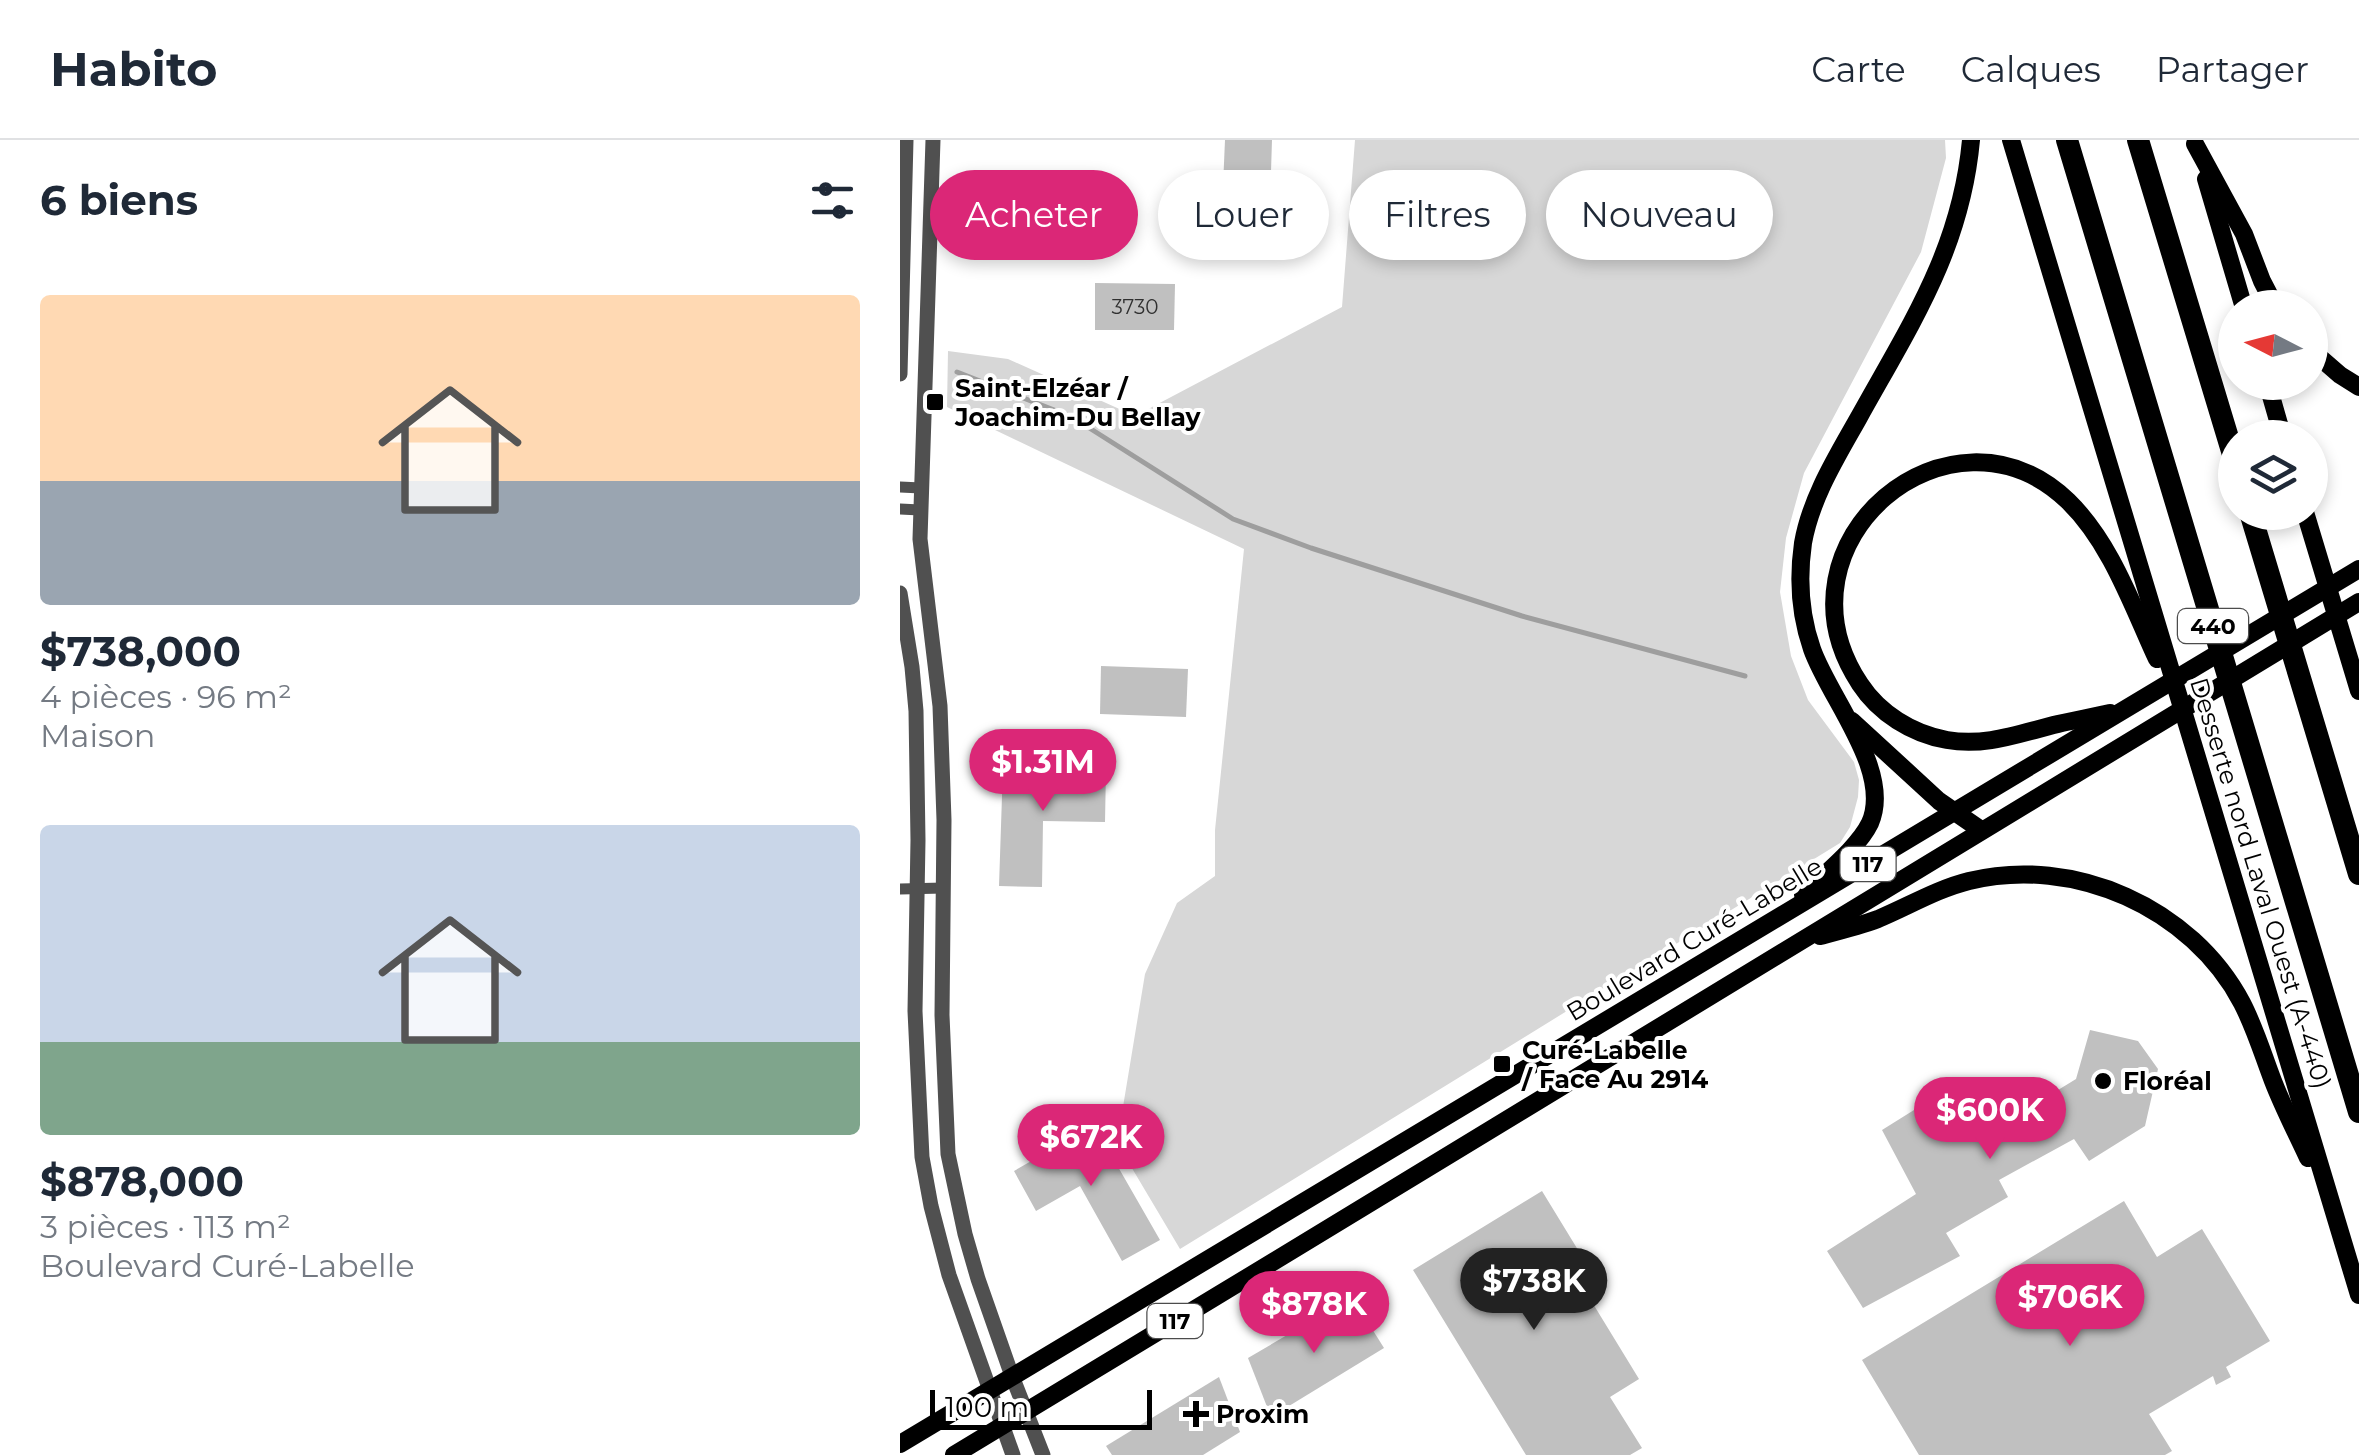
<!DOCTYPE html>
<html lang="fr">
<meta charset="utf-8">
<style>
body{margin:0;font-family:Montserrat,sans-serif;background:#f6f6f7;color:#1f2937;height:100vh;display:flex;flex-direction:column;font-size:38px;white-space:nowrap}
*{box-sizing:border-box;margin:0}
p{font-size:32px;color:#747a83}
.icon{flex:none;width:55px;height:55px;fill:none;stroke:currentColor;stroke-width:2;stroke-linecap:round;stroke-linejoin:round}
.map{position:relative;flex:1;overflow:hidden}
.sheet{display:flex;flex-direction:column;background:#fff;width:900px}
.sheet>*{flex:none}
.hud{position:absolute;left:30px;top:30px;width:950px;height:90px;display:flex;gap:20px}
.needle{width:65px;rotate:276deg}
.buttons{position:absolute;left:1318px;top:150px;display:grid;gap:20px}
.buttons a{display:grid;place-items:center;width:110px;height:110px;border-radius:50%;background:#fff;box-shadow:0 5px 15px #0003;font-size:50px}
.scale{position:absolute;left:30px;bottom:25px;width:222px;box-sizing:border-box;padding-left:10px;border:5px solid #000;border-top:0;font-size:28px;line-height:35px;white-space:nowrap;color:#000;-webkit-text-stroke:8px #fff;paint-order:stroke}
.price{position:absolute;translate:-50% -85px;padding:0 22px;border-radius:35px;background:#db2777;color:#fff;font-size:32px;line-height:65px;filter:drop-shadow(0 2px 5px #0008)}
.price::after{content:'';position:absolute;left:50%;top:60px;width:30px;height:22px;margin-left:-15px;background:inherit;clip-path:polygon(0 0,100% 0,50% 100%)}
.price.on{background:#222;color:#fff}
ul{padding:0;list-style:none}
li{display:grid;align-content:center;gap:20px;height:530px;padding:0 40px}
li span{display:grid;place-items:center;height:310px;border-radius:10px;color:#555}
li>.icon{margin-inline-start:auto}
span .icon{width:180px;height:180px;fill:#fffc;stroke-width:1}
li b{font-size:42px}
h2{display:flex;justify-content:space-between;align-items:center;height:120px;padding:0 40px;font-size:42px}
.pill{padding:0 35px;border-radius:45px;background:#fff;box-shadow:0 5px 15px #0003;font-size:35px;line-height:90px}
.pill.on{background:#db2777;color:#fff}
header{display:flex;align-items:center;gap:60px;box-sizing:border-box;height:140px;padding:0 50px;background:#fff;border-bottom:2px solid #e0e1e3}
header strong{font-size:48px}
nav{display:flex;gap:55px;margin-inline-start:auto;font-size:35px}
main{display:flex;flex:1;min-height:0}
.map>svg:first-child{display:block}
</style>
<header>
<strong>Habito</strong>
<nav><a>Carte</a><a>Calques</a><a>Partager</a></nav>
</header>
<main>
<section class="sheet">
<h2>6 biens<svg class="icon" aria-label="filters" viewBox="0 0 24 24"><path d="M4 7h16M4 17h16"/><circle cx="9" cy="7" r="2"/><circle cx="15" cy="17" r="2"/></svg></h2>
<ul>
<li><span style="background:linear-gradient(#ffd9b3 60%,#9aa5b1 0)"><svg class="icon" aria-label="home" viewBox="0 0 24 24"><path d="M3 11l9-7 9 7M6 9v11h12V9"/></svg></span><div><b>$738,000</b><p>4 pièces · 96 m²</p><p>Maison</p></div></li>
<li><span style="background:linear-gradient(#c9d6e8 70%,#7fa58c 0)"><svg class="icon" aria-label="home" viewBox="0 0 24 24"><path d="M3 11l9-7 9 7M6 9v11h12V9"/></svg></span><div><b>$878,000</b><p>3 pièces · 113 m²</p><p>Boulevard Curé-Labelle</p></div></li>
</ul>
</section>
<div class="map">
<svg width="1459" height="1315" viewBox="0 0 1459 1315">
<rect width="100%" height="100%" fill="#fff"/>
<path fill="#d7d7d7" d="M455,0H1045L1046,18L1021,112L904,333L886,398L880,452L891,516L908,560L954,622L959,640L958,657L950,687L940,703L280,1109L217,1003L245,834L277,763L315,736V690L344,409L47,267L48,211L108,219L235,276L442,167Z"/>
<g fill="none" stroke-linecap="round" stroke-linejoin="round">
<path stroke="#9e9e9e" stroke-width="5" d="M57,232L172,277L333,379L411,408L622,476L845,536"/>
</g>
<g fill="#c0c0c0">
<path d="M325,0H372L369,94L321,93Z"/>
<path d="M195,143L275,144L274,190H195Z"/>
<path d="M201,526L288,529L286,577L200,574Z"/>
<path d="M103,626L206,629L205,682L143,681L142,747L99,746Z"/>
<path d="M1190,890L1238,901L1258,929L1245,986L1189,1021L1174,999L1099,1040L1108,1057L1046,1093L1060,1116L963,1168L927,1111L1016,1054L982,990L1030,960L1044,988L1106,950L1122,972L1176,939Z"/>
<path d="M194,985L260,1100L222,1121L180,1046L136,1071L114,1031Z"/>
<path d="M642,1051L686,1123L673,1131L739,1239L710,1257L742,1308L730,1315H626L513,1130Z"/>
<path d="M1224,1061L1257,1117L1302,1089L1370,1201L1326,1227L1331,1237L1316,1245L1313,1236L1249,1274L1272,1311L1265,1315H1019L962,1220Z"/>
<path d="M452,1157L484,1208L371,1277L348,1218Z"/>
<path d="M319,1237L340,1292L303,1315H212L206,1306Z"/>
</g>
<g fill="none" stroke-linecap="round" stroke-linejoin="round">
<g stroke="#505050" stroke-width="11">
<path d="M0,347L21,348"/>
<path d="M0,369L20,370"/>
<path d="M0,749L44,748"/>
</g>
<g stroke="#505050" stroke-width="15">
<path d="M33,0L20,399L40,566L44,680L42,875L48,1014L65,1094L78,1139L112,1236L143,1315"/>
<path d="M0,234L6,0"/>
<path d="M0,453L12,527L16,571L18,700L15,871L22,1017L31,1066L49,1135L113,1315"/>
</g>
<g stroke="#000" stroke-width="18">
<path d="M1111,0L1459,1155"/>
<path d="M1295,4L1344,94L1362,141L1376,168"/>
<path d="M1306,39L1344,168"/>
<path d="M1410,209L1440,235L1459,247"/>
<path d="M1367,242L1383,298"/>
<path d="M1405,372L1459,551"/>
<path d="M1210,573C1193,577 1175,580 1158,584C1120,593 1086,607 1047,600C1012,594 979,573 960,544C866,402 1051,249 1168,361C1211,403 1232,465 1257,519"/>
<path d="M952,581L1039,661L1081,690"/>
<path d="M903,755C923,735 958,708 970,683C993,631 929,558 912,509C900,475 898,438 903,403C911,358 936,318 958,279C1010,185 1061,110 1071,0"/>
<path d="M920,796C939,791 959,786 978,779C1009,766 1037,749 1069,741C1174,715 1292,768 1342,863C1355,888 1363,915 1373,941C1383,967 1396,992 1408,1018"/>
<path d="M0,1304L1459,429"/>
<path d="M54,1315C523,1032 990,746 1459,462"/>
</g>
<g stroke="#000" stroke-width="22">
<path d="M1167,0L1459,972"/>
<path d="M1238,0L1335,321"/>
<path d="M1350,372L1459,734"/>
</g>
</g>
<g fill="#000" stroke="#fff" stroke-width="4">
<rect x="25" y="252" width="20" height="20" rx="5"/>
<rect x="592" y="914" width="20" height="20" rx="5"/>
<circle cx="1203" cy="941" r="10"/>
<path d="M291 1259h10v10h10v10h-10v10h-10v-10h-10v-10h10z"/>
</g>
<g text-anchor="middle" dominant-baseline="central" stroke-width="8" stroke-linejoin="round" paint-order="stroke">
<g font-size="20" fill="#303030">
<text x="235" y="167">3730</text>
</g>
<g fill="#fff" stroke="#4c4c4c" stroke-width="2.5">
<rect x="1278" y="469" width="70" height="34" rx="8"/>
<rect x="940.5" y="707" width="55" height="34" rx="8"/>
<rect x="247.5" y="1164" width="55" height="34" rx="8"/>
</g>
<g font-size="22" font-weight="bold" fill="#000">
<text x="1313" y="486">440</text>
<text x="968" y="724">117</text>
<text x="275" y="1181">117</text>
</g>
<g font-size="25" font-weight="bold" fill="#000" stroke="#fff" text-anchor="start">
<text x="55" y="248">Saint-Elzéar /<tspan x="55" dy="29">Joachim-Du Bellay</tspan></text>
<text x="622" y="910">Curé-Labelle<tspan x="622" dy="29">/ Face Au 2914</tspan></text>
<text x="1223" y="941">Floréal</text>
<text x="316" y="1274">Proxim</text>
</g>
<g font-size="25" fill="#000" stroke="#fff">
<text transform="translate(1361 743) rotate(73)">Desserte nord Laval Ouest (A-440)</text>
<text transform="translate(794 799) rotate(-31)">Boulevard Curé-Labelle</text>
</g>
</g>
</svg>
<div class="buttons">
<a><svg class="needle" viewBox="-14 -14 28 28"><path d="M0-13l5 13h-10z" fill="#e53935"/><path d="M0 13l5-13h-10z" fill="#747a83"/></svg></a>
<a><svg class="icon" aria-label="layers" viewBox="0 0 24 24"><path d="M12 4l9 5-9 5-9-5zM3 14l9 5 9-5"/></svg></a>
</div>
<div class="scale">100 m</div>
<b class="price" style="left:143px;top:674px">$1.31M</b>
<b class="price" style="left:1090px;top:1022px">$600K</b>
<b class="price" style="left:191px;top:1049px">$672K</b>
<b class="price on" style="left:634px;top:1193px">$738K</b>
<b class="price" style="left:1170px;top:1209px">$706K</b>
<b class="price" style="left:414px;top:1216px">$878K</b>
<div class="hud">
<a class="pill on">Acheter</a>
<a class="pill">Louer</a>
<a class="pill">Filtres</a>
<a class="pill">Nouveau</a>
</div>
</div>
</main>
